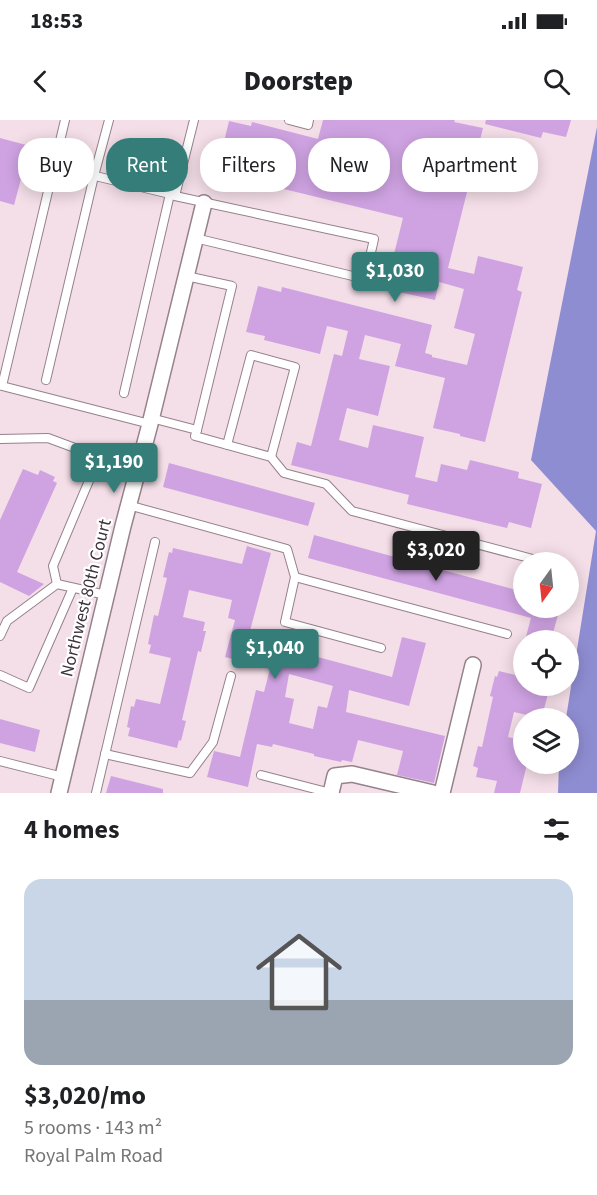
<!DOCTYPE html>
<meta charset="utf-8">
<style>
body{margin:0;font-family:"Source Sans 3",sans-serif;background:#f2f2f2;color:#202124;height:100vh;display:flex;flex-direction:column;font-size:22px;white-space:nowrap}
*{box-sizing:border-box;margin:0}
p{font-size:20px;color:#757577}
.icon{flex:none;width:33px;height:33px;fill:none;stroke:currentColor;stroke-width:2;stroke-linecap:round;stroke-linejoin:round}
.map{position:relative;height:673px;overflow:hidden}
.sheet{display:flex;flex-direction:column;background:#fff;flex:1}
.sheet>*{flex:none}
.banner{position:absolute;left:18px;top:18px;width:561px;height:54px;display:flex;gap:12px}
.needle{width:39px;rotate:195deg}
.fabs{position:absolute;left:513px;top:432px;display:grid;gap:12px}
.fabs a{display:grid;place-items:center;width:66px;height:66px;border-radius:50%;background:#fff;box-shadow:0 3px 15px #0003;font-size:30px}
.price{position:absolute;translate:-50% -51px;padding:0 14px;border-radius:6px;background:#347d79;color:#fff;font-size:20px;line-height:39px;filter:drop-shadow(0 2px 3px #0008)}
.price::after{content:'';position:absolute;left:50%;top:36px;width:18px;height:14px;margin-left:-9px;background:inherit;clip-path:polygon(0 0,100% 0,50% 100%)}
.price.selected{background:#222;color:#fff}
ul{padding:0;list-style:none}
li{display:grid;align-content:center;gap:12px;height:318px;padding:0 24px}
li span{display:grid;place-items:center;height:186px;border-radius:18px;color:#555}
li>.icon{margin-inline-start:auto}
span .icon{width:108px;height:108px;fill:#fffc;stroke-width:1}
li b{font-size:26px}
h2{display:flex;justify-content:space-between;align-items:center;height:72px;padding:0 24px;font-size:26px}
.pill{padding:0 21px;border-radius:24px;background:#fff;box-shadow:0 3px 15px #0003;font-size:21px;line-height:54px}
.pill.selected{background:#347d79;color:#fff}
.status{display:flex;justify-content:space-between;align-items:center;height:42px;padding:0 30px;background:#fff;direction:ltr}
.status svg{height:16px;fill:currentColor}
header{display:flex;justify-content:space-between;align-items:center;height:78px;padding:0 24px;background:#fff;font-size:27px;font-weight:800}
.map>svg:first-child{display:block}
</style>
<div class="status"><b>18:53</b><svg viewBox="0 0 49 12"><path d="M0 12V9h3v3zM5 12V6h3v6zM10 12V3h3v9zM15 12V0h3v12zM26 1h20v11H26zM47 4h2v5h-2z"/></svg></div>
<header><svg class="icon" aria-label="back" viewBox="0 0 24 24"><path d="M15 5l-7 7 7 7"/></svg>Doorstep<svg class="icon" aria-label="search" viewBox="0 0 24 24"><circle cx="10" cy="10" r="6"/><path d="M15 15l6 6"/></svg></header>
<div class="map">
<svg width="597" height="673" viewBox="0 0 597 673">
<rect width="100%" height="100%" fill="#f4dee8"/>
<path fill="#8f8dd2" d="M597,7V673H558L559,644H568V598H566L596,411L531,340Z"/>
<g fill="#cfa3e2" fill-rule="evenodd">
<path d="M323,0H455L454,2L483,8L448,148L474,154L478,136L523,147L517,170L522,172L485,322L460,316V314L433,308L445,258L395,246L401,224L365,215L359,239L390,246L378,296L347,288L339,320L368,328L373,305L424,317L415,357L437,362L441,344L467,350L470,340L519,352L518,358L542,364L531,408L509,402L507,408L407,384L409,375L291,345L297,322L311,326L334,234L342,236L348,211L327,206L320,234L264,220L265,216L246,212L258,166L281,172L282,167L432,205L425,233L432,235V237L467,245L475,214L454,208L464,169L439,162L435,180L390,170L395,147L391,146L403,98L234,57L235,51L218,47L229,1L251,6L252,2L318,19Z"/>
<path d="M486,0H571L566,17L543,12L541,18L485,4Z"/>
<path d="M0,18L30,26L14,85L0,81Z"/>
<path d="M169,343L315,383L308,406L163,367Z"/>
<path d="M23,349L38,355L40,350L55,357L53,361L57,363L17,452L44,464L29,476L0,462V400Z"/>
<path d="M314,415L524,472V488H560L551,520H525L531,498L308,438Z"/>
<path d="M247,426L271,433L248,518L392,557L402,517L426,523L409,586L349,570L346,592L445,616L434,663L397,655L403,631L358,620L352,642L342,640L341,642L314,636V634L273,624L272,627L257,624L248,667L207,657L214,631L240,637L256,570L264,572L270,549L225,537L235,500L228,498L232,480L189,470L183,497L205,502L203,511H206L201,532L198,531L182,600L186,601L181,621L179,620L177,628L128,616L130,608L127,607L131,586L134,587L136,579L160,584L171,538L149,533L151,525L148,524L154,495L158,496L167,458L163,457L169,432L172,433L173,428L242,444ZM289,554L333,566L327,588L318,586L313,609L289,603L294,579L285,577Z"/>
<path d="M499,551L524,557V566H547L546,569L549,570L544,589H542L540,598L514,592L508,617L524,621V644H527L520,673H494L497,661L476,657L478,648L473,646L478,626L482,627L493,577L490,576L495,556L497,557Z"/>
<path d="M0,599L40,610L35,632L0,623Z"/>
<path d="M111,656L163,669V673H106Z"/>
</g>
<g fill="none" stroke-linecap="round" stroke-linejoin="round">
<g stroke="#95828b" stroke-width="10">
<g id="lane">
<path d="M65,0L54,46L174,75"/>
<path d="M194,0L175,76L374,119L365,159L195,118"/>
<path d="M289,0L308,5L309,0"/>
<path d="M54,46L2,266L150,304"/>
<path d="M46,260L94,56L109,0"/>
<path d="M124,273L170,74"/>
<path d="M151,298L197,310L232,166L186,156"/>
<path d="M197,310L195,316L271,337L295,247L251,235L227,325"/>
<path d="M0,319L48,318L99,337L53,446L57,464"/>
<path d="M271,337L284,353L326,364L352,391L544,442"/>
<path d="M128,385L287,429L295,457L285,502L381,528"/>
<path d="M295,457L507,514"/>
<path d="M0,516L7,501L57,464L106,475"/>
<path d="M0,555L29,568L73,468"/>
<path d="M105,634L190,653L213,622L231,556"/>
<path d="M0,641L63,657"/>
<path d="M261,655L331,673"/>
<path d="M96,673L155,422"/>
</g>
</g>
<g stroke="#95828b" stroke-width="18">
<g id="street">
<path d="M59,673L123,406L150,304L204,83"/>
<path d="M331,673L335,656L352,654L433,673"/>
<path d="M442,673L473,545"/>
</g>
</g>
<use href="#lane" stroke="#fff" stroke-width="8"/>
<use href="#street" stroke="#fff" stroke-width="15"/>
</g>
<g text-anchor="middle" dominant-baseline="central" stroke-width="4.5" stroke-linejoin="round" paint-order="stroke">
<g font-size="18" fill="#3d3439" stroke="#fff">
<text transform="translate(86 478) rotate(-76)">Northwest 80th Court</text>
</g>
</g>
</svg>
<div class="fabs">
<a><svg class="needle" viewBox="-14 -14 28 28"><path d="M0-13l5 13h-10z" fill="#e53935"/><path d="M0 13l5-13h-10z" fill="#757577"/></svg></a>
<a><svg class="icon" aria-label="locate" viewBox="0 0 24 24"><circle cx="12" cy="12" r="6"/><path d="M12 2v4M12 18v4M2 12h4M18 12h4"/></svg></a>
<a><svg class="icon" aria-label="layers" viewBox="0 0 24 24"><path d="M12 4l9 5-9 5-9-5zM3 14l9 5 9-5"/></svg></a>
</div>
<b class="price" style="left:395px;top:183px">$1,030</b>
<b class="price" style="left:114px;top:374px">$1,190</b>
<b class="price selected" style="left:436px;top:462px">$3,020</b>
<b class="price" style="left:275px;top:560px">$1,040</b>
<div class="banner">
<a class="pill">Buy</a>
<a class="pill selected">Rent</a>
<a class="pill">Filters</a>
<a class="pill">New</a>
<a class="pill">Apartment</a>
</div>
</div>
<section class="sheet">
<h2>4 homes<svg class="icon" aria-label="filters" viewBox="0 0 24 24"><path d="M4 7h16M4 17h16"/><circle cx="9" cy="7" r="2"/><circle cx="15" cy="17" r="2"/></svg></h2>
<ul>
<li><span style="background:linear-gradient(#c9d6e8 65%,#9aa5b1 0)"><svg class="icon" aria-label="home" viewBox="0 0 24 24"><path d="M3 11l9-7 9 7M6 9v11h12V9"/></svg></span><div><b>$3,020/mo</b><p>5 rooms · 143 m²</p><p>Royal Palm Road</p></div></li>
</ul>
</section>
